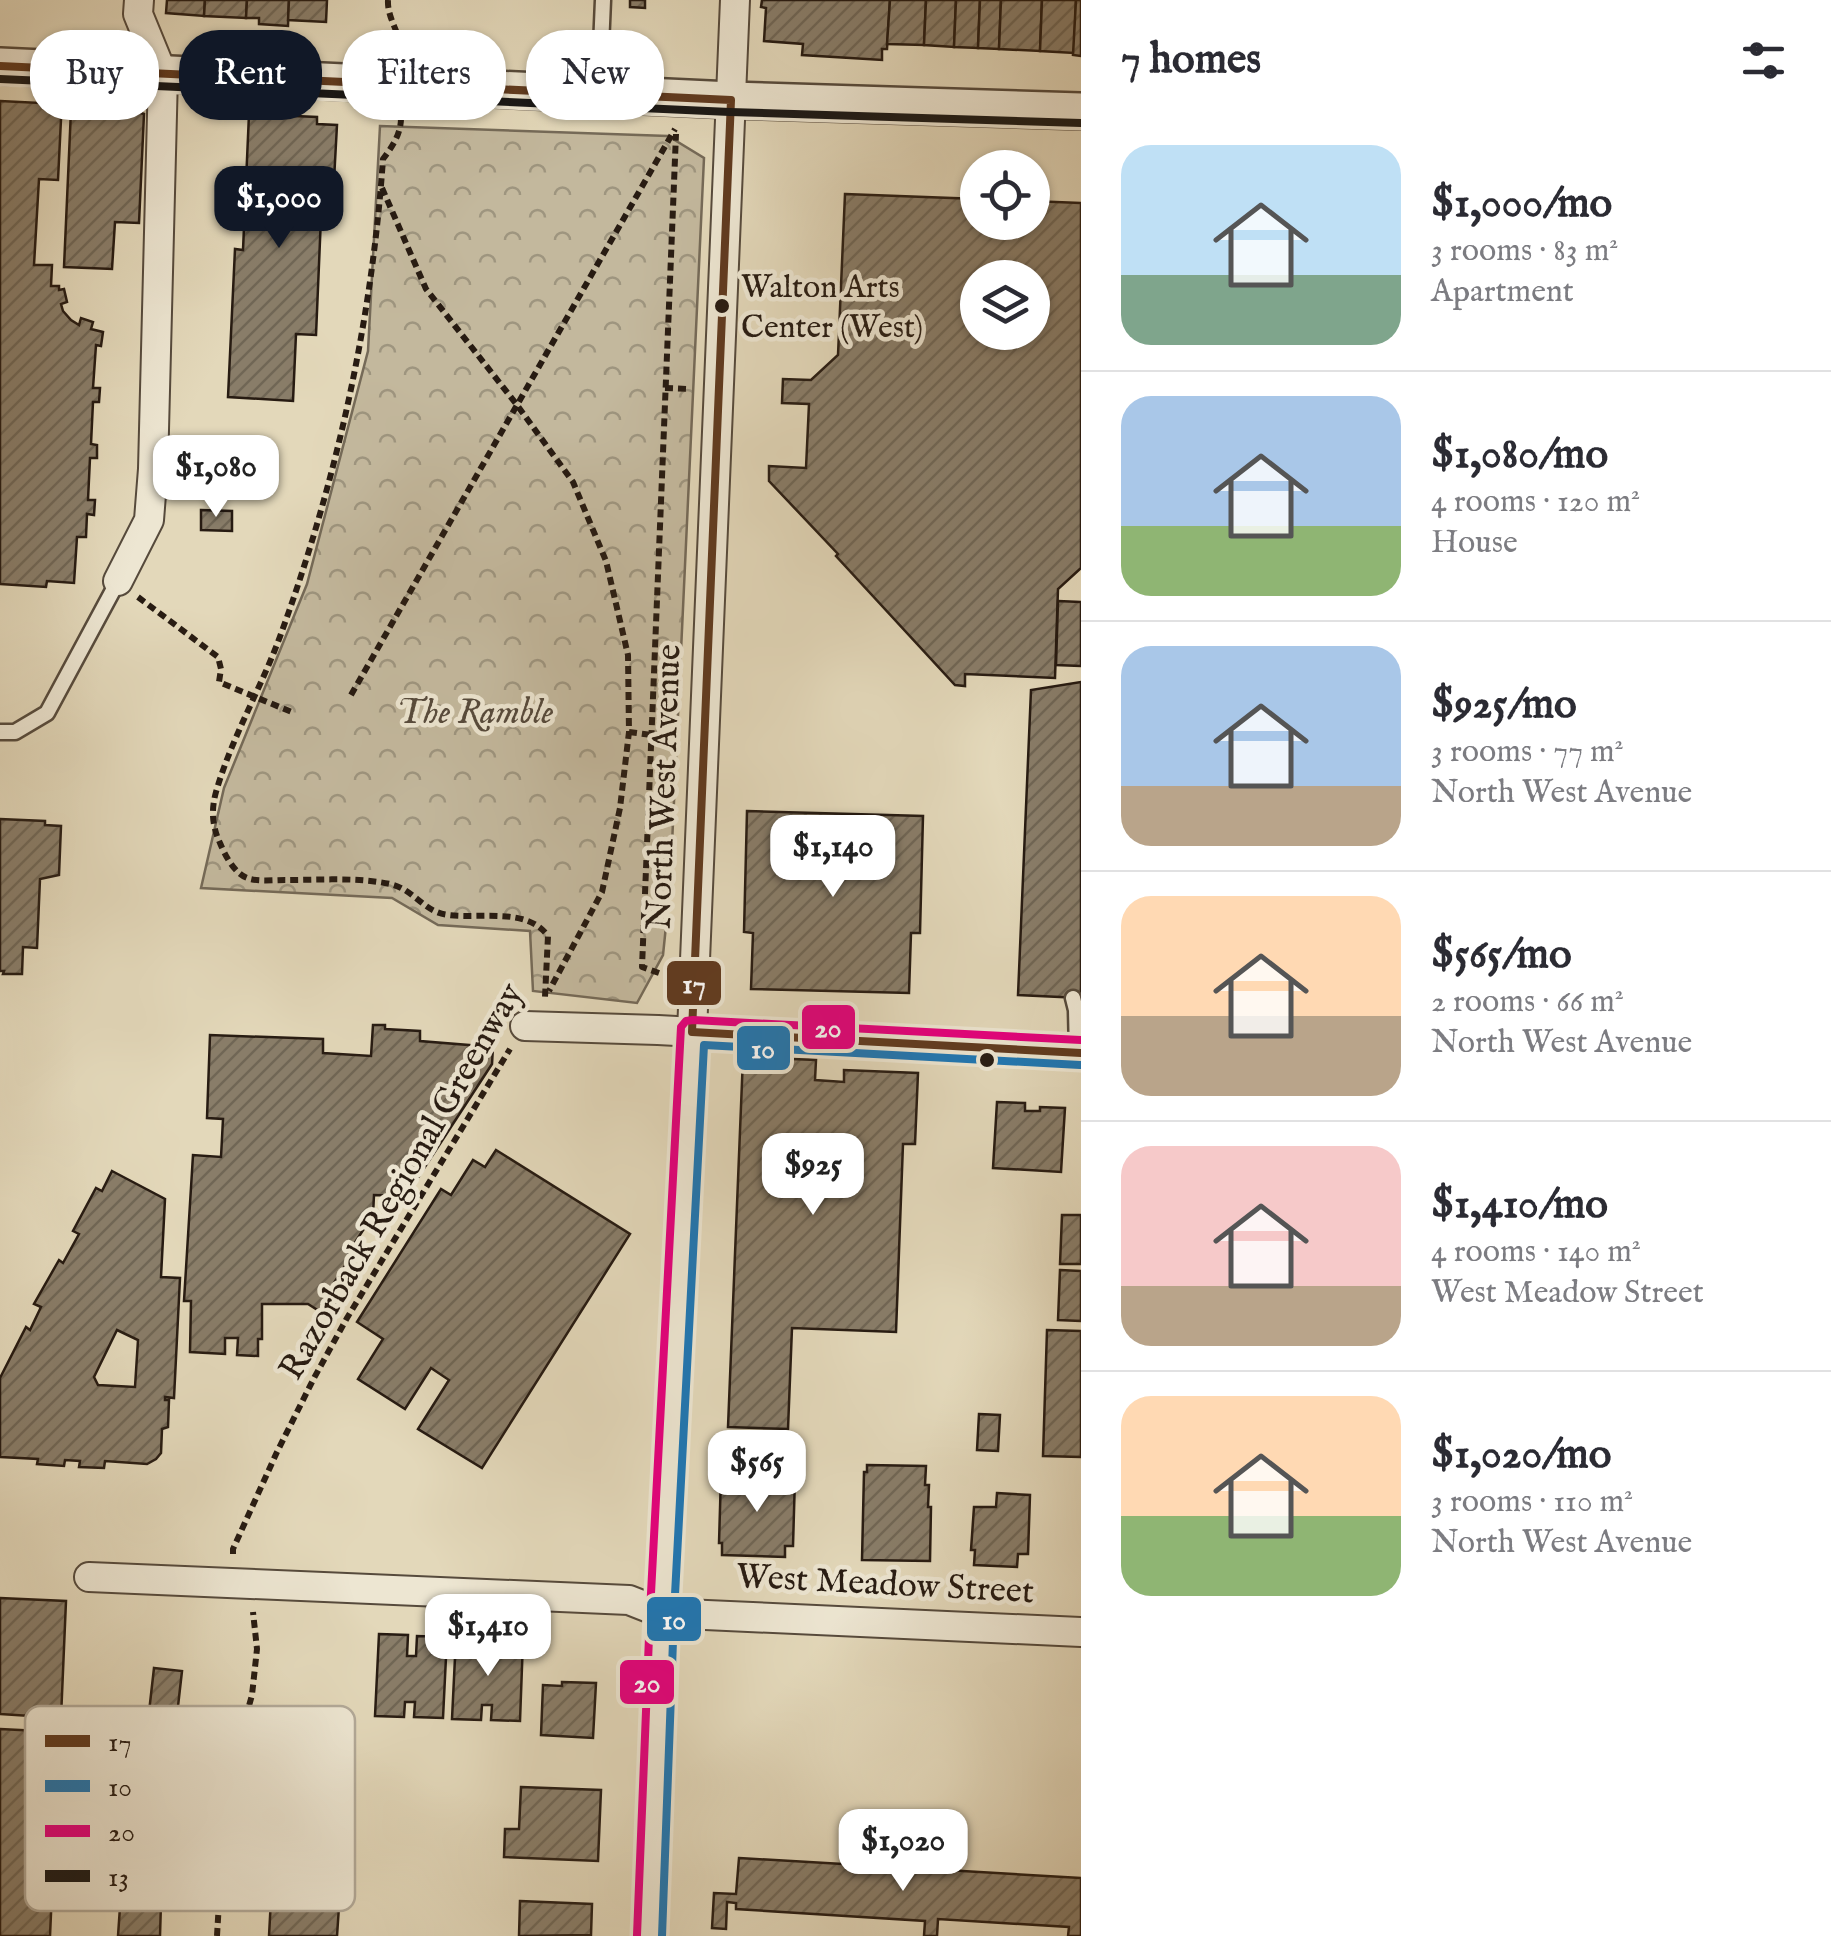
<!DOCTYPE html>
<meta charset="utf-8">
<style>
body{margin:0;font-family:"IM FELL English",serif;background:#f2f2f3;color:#2b2b33;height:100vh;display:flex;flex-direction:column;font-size:38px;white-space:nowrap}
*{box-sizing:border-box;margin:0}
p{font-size:32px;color:#7c7c81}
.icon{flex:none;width:55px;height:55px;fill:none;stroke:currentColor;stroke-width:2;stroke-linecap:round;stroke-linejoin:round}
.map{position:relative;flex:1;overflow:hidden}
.sheet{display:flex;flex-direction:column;background:#fff;width:750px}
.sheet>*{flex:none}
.banner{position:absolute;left:30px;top:30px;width:900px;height:90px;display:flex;gap:20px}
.tools{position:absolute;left:960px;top:150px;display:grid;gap:20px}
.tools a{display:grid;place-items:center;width:90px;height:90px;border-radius:50%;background:#fff;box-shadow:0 2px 8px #0004;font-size:50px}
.price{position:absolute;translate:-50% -85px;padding:0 22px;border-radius:20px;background:#fff;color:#222;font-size:32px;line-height:65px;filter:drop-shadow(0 2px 5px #0008)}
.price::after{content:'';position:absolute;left:50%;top:60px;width:30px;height:22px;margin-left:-15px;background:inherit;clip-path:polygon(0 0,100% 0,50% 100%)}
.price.on{background:#111827;color:#fff}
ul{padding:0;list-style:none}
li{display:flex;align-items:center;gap:30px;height:250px;padding:0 40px}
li+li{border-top:2px solid #e1e1e2}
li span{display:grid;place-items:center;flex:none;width:280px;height:200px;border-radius:30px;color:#555}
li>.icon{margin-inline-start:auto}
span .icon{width:120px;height:120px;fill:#fffc;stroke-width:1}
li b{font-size:42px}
h2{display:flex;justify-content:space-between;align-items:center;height:120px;padding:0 40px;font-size:42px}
.tag{padding:0 35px;border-radius:40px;background:#fff;box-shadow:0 2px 8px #0004;font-size:35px;line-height:90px}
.tag.on{background:#111827;color:#fff}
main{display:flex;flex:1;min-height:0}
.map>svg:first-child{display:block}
</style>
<main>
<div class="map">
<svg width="1081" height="1936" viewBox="0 0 1081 1936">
<defs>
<pattern id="park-crowns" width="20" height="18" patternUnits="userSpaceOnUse" patternTransform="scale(2.5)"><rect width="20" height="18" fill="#c3b89d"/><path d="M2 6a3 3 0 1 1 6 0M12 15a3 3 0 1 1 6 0" fill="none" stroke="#9e957f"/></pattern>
<pattern id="building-hatch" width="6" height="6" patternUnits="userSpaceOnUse" patternTransform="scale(2.5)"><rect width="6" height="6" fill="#897d69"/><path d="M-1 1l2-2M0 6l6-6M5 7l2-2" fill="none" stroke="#706655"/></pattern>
</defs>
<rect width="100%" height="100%" fill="#e3d8ba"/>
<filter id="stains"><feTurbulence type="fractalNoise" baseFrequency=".002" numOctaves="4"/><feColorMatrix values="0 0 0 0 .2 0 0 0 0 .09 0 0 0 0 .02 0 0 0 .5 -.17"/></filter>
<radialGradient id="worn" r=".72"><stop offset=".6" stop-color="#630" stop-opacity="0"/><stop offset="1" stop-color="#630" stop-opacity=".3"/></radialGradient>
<path fill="url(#park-crowns)" stroke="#756a58" stroke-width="2.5" d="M380,126L668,136L704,158L670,887L663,955L637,1003L533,991L530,931L438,925L392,898L201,888L224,788L307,584L368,351Z"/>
<g fill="url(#building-hatch)" stroke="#271b12" stroke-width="2.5" fill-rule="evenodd">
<path d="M167,0H205L204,16L166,13Z"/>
<path d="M205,0H247L246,18L204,16Z"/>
<path d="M247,0H289L288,26L259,24V18H246Z"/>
<path d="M289,0H327L326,22L288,20Z"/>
<path d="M630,0H645V8L630,7Z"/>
<path d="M762,0H890L887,49H882V60L802,55L803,44L764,41L766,8L761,7Z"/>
<path d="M890,0H926L924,45L887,44Z"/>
<path d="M926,0H956L954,47L924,45Z"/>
<path d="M956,0H980L978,48L954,47Z"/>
<path d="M980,0H1001L999,49L978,48Z"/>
<path d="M1001,0H1042L1040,51L999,49Z"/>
<path d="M1042,0H1076L1074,53L1040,51Z"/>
<path d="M1076,0H1081V56L1073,55Z"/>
<path d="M75,95L142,98L141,113L144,114L139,223L115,222L112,269L64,267L71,110H74Z"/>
<path d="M41,98L62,99L58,180L39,179L34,265H52L51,286H59V290L64,289L67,302L61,304L63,311L71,320L79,325L81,318L93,322L91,329L103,332L101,346L96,345L93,388H100L99,402H93L91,444L97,445V458H90L88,500H95L94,515L87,514L86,537H77L74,583L47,581L46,587L0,584V101L40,103Z"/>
<path d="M249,114L317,117V124L337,125L332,217H321L316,335L296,334L293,401L228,397L235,249L243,250Z"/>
<path d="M845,194L978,199V222H1032V201L1081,203V568L1058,589L1055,678L965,674V686L955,685L836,556L838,554L769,481V466L806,468L809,404L782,403L783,379L811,380L838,355ZM978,278H1032V332H978Z"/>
<path d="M201,510L232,511V531L201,530Z"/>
<path d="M1058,601L1081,602V666L1056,665Z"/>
<path d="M1081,682V998L1018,995L1031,690Z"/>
<path d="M747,811L923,816L920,933H911L909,993L751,989L753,933L744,932Z"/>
<path d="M0,819L45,821V825L61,826L59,875L40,879L37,948L23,947L22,974H3L4,971H0Z"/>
<path d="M373,1025H385V1029L420,1031V1041L493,1047L492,1064L406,1196L374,1195L373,1215L348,1253L352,1255L330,1289L340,1296L327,1316L308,1304H262V1339H258V1356L237,1355L238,1338H225V1354L190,1352L191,1301H184L193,1155L221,1157L223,1119L207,1118L210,1035L323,1039V1053L371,1056Z"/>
<path d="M743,1057L816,1060L815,1080L844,1082V1070L918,1073L915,1144H903L896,1332L792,1328L788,1429L728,1427Z"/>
<path d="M997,1102L1025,1103V1111H1040V1107L1065,1108L1061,1172L993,1168Z"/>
<path d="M496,1150L630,1234L482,1468L418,1429L449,1380L431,1368L405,1409L358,1379L383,1339L357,1322L441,1189L451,1195L473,1160L485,1167Z"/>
<path d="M112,1171L165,1199L161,1277L180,1278L174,1398L165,1397V1400H169L168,1427L162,1429L161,1453L156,1459L147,1464L105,1461L104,1468L79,1467L80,1461L65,1460L64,1466L37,1464L38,1459L0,1457V1378L26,1327L30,1330L41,1307L34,1304L59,1260L63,1263L79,1234L73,1231L96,1188L102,1191ZM117,1330L138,1340L135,1387L98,1385L94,1377Z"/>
<path d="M1062,1215H1081V1264H1060Z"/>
<path d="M1060,1270L1081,1271V1321L1058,1320Z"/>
<path d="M1047,1330L1081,1331V1457L1043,1456Z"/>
<path d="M979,1414L1000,1415L998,1451L977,1450Z"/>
<path d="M867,1465L926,1466L925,1485H929L928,1507H931L930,1561L862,1560L864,1472H867Z"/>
<path d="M721,1475L795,1477L793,1546H785V1557L722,1555V1543H719Z"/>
<path d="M997,1493L1030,1495L1028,1554H1018L1017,1567L974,1565L975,1550H971L974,1507H996Z"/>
<path d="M0,1598L66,1601L61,1718L0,1714Z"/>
<path d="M379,1634L408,1635L407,1656H416L417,1636L447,1637L443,1718L414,1717L415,1702H405L404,1717L375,1716Z"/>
<path d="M456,1637L485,1638L484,1659H493L494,1639L523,1640L520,1721L491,1720L492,1705H482L481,1720L452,1719Z"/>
<path d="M154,1668L182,1671L165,1821L137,1818Z"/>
<path d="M562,1682L596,1683L593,1738L541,1735L543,1685L562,1686Z"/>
<path d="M0,1729L59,1732L50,1936H0Z"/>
<path d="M521,1787L601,1790L598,1861L504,1857L505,1829H519Z"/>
<path d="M122,1835L163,1837L160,1936H118L122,1878L117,1877L118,1845H122Z"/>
<path d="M739,1858L1081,1878V1936H1068L1069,1927L938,1919L937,1936H924L925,1921L736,1909V1903L727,1902L726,1929L712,1928L714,1893L736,1894Z"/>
<path d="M280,1873L341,1877L337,1936H269L272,1880L279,1881Z"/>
<path d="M520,1901L592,1904L591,1935L519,1936Z"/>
</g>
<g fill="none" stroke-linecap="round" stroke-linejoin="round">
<g stroke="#564a3c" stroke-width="19">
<g id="service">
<path d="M599,94L603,0"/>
<path d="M0,732H15L47,713L118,581"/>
<path d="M1073,998L1076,1010L1077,1053"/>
</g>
</g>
<g stroke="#564a3c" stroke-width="32">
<g id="minor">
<path d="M118,581L149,520L153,469L163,75L138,14L139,0"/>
<path d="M525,1026L658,1030L1081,1053"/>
<path d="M89,1577L629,1600L662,1613L1081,1632"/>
<path d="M649,1936L662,1613L692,1032L735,0"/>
</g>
</g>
<g stroke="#564a3c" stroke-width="40">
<path id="tertiary" d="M0,66L731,100L1081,111"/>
</g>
<g stroke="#271b12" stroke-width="6" stroke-dasharray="8 5" stroke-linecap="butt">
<path d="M388,0C387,18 400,33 402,51"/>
<path d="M401,118C401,134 392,147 383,159C372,320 337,479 282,631C263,685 232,736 216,792C211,810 212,826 220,843C225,855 234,873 247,878C258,882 273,880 285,880C319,880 357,877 390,884C414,889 424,913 449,915C480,919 527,907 548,936L545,997"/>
<path d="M382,188L426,289L517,405L573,482L606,561L628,655L629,732L620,808L602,892L549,991"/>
<path d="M665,388L689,389"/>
<path d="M138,597L218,657L221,669L219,682L294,713"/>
<path d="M351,695L675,129"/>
<path d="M629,732L651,735"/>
<path d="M659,973L642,967L676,134"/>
<path d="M233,1554V1549L277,1452L314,1378L347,1318L510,1049"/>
<path d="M217,1936L224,1817L234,1760L252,1695L257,1649L253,1612"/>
</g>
<use href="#service" stroke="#ede6d2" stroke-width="14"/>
<use href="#minor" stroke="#ede6d2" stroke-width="28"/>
<use href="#tertiary" stroke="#ede6d2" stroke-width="35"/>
<g stroke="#ede6d2" stroke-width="15">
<path id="bus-1" d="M0,66L731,100L692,1032L1081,1053"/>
</g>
<g stroke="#ede6d2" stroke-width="15">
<path id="bus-2" d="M662,1936L674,1614L704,1045L1080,1065"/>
</g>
<g stroke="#ede6d2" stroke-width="15">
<path id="bus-3" d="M637,1935L650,1612L681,1027L686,1021L693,1020L1081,1040"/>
</g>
<g stroke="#ede6d2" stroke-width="15">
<path id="bus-4" d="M0,79L730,112L1081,123"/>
</g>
<use href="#bus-1" stroke="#603a1f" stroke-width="8"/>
<use href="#bus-2" stroke="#1f77b4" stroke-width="8"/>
<use href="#bus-3" stroke="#e5007d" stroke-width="8"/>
<use href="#bus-4" stroke="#161616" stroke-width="8"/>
</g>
<g fill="#271b12" stroke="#ede6d2" stroke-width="4">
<circle cx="722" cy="306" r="9"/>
<circle cx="987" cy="1060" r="9"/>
</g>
<g text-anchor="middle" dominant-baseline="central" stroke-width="9" stroke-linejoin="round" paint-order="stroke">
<g font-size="32" fill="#271b12" stroke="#ede6d2" text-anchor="start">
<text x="741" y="288">Walton Arts<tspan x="741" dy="40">Center (West)</tspan></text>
</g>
<g font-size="35" font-style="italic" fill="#564a3c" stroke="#ede6d2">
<text x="475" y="713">The Ramble</text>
</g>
<g font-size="35" fill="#271b12" stroke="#ede6d2">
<text transform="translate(665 787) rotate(-88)">North West Avenue</text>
<text transform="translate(402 1182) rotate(-60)">Razorback Regional Greenway</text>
<text transform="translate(885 1585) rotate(3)">West Meadow Street</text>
</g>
</g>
<rect x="25" y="1706" width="330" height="205" rx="15" fill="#ede6d2" stroke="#b2a998" stroke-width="2.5"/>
<rect x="45" y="1735" width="45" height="12" fill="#603a1f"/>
<rect x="45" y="1780" width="45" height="12" fill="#1f77b4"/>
<rect x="45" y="1825" width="45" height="12" fill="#e5007d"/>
<rect x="45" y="1870" width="45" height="12" fill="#161616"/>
<g font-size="28" fill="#271b12">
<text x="108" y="1751">17</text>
<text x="108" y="1796">10</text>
<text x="108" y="1841">20</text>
<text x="108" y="1886">13</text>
</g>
<g stroke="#ede6d2" stroke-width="4">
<rect x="665" y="959" width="58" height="48" rx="10" fill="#603a1f"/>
<rect x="800" y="1003" width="57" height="48" rx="10" fill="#e5007d"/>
<rect x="735" y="1024" width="57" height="48" rx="10" fill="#1f77b4"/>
<rect x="645" y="1595" width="58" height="48" rx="10" fill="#1f77b4"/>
<rect x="618" y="1658" width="58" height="48" rx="10" fill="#e5007d"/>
</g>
<g font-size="28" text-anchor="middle" font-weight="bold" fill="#fff">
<text x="694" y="993">17</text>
<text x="828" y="1037">20</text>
<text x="763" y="1058">10</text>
<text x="674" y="1629">10</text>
<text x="647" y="1692">20</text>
</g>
<rect width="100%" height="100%" filter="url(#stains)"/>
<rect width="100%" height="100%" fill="url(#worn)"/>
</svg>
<div class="tools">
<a><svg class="icon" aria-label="locate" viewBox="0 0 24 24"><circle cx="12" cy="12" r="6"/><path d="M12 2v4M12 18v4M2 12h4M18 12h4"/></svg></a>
<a><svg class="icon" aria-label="layers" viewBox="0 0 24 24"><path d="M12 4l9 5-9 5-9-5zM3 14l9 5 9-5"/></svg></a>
</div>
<b class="price on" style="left:279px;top:251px">$1,000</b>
<b class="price" style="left:216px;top:520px">$1,080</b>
<b class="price" style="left:833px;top:900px">$1,140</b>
<b class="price" style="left:813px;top:1218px">$925</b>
<b class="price" style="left:757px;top:1515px">$565</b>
<b class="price" style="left:488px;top:1679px">$1,410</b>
<b class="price" style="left:903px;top:1894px">$1,020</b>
<div class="banner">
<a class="tag">Buy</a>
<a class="tag on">Rent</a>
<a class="tag">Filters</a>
<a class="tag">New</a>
</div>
</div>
<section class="sheet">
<h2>7 homes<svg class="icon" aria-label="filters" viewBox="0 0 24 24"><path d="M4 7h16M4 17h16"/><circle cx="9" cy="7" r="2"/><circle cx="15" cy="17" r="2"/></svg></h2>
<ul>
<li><span style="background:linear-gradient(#bfe0f5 65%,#7fa58c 0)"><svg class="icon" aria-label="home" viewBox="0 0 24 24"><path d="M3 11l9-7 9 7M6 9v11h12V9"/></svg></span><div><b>$1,000/mo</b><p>3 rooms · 83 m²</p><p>Apartment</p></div></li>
<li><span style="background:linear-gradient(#a9c7e8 65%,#8fb573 0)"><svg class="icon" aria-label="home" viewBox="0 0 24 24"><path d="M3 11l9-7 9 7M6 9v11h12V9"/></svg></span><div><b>$1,080/mo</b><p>4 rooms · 120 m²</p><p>House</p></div></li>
<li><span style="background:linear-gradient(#a9c7e8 70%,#b9a48a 0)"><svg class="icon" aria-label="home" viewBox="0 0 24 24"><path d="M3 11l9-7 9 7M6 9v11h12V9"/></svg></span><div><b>$925/mo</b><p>3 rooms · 77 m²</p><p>North West Avenue</p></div></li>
<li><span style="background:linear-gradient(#ffd9b3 60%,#b9a48a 0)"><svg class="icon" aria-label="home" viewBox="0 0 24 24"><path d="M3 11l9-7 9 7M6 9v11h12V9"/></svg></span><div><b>$565/mo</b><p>2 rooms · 66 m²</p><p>North West Avenue</p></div></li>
<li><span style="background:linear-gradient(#f6c9c9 70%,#b9a48a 0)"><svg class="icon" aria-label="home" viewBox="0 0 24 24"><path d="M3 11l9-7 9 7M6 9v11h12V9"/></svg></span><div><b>$1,410/mo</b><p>4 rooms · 140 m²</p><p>West Meadow Street</p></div></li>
<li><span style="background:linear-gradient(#ffd9b3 60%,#8fb573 0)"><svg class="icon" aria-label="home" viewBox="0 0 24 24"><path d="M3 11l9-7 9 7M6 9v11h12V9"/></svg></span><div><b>$1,020/mo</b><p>3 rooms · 110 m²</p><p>North West Avenue</p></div></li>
</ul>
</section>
</main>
